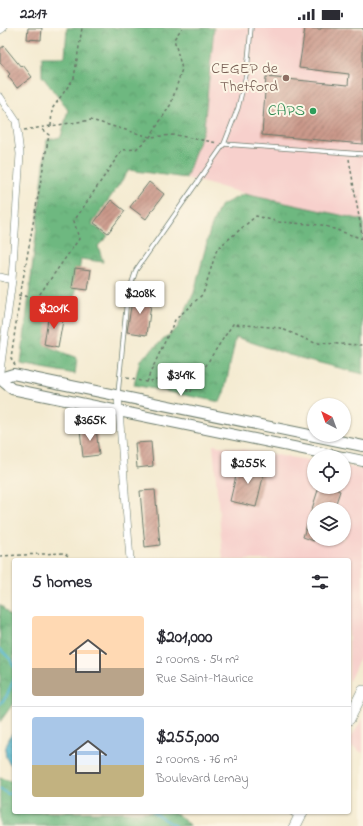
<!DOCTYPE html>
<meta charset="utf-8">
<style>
body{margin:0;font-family:"Indie Flower",sans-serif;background:#f7f7f7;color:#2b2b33;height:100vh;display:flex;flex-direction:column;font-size:15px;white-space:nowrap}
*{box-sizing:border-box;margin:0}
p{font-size:13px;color:#7c7c81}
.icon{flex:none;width:22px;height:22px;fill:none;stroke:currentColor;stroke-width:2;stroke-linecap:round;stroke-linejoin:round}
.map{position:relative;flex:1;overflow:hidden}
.panel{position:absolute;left:12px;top:530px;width:339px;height:256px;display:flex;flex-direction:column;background:#fff;border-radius:4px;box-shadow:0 1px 3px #0004}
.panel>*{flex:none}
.needle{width:26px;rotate:319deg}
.fabs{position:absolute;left:307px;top:370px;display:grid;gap:8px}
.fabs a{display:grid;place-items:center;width:44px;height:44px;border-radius:50%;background:#fff;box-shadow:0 1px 3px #0004;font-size:20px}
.price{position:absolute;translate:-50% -34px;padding:0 9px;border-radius:4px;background:#fff;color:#222;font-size:13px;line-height:26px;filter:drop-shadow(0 1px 2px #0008)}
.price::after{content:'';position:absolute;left:50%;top:24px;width:12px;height:9px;margin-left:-6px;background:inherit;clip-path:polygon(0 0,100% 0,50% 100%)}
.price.current{background:#d93025;color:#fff}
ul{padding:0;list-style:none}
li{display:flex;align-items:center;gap:12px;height:100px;padding:0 20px}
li+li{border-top:1px solid #e1e1e2}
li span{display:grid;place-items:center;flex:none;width:112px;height:80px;border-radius:4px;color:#555}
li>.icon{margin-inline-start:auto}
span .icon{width:48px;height:48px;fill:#fffc;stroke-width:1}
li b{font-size:17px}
h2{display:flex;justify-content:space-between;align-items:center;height:48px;padding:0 20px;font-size:17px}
.status{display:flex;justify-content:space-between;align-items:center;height:28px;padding:0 20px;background:#fff;direction:ltr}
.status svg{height:11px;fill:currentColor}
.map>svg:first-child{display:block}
</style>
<div class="status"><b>22:17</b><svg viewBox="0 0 49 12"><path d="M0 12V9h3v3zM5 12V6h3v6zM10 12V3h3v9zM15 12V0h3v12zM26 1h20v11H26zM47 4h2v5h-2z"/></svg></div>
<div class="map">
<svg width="363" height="798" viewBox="0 0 363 798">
<defs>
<pattern id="forest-crowns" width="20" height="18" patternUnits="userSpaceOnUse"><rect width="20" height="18" fill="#6eb880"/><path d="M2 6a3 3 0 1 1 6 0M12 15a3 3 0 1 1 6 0" fill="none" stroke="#5a976a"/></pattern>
<pattern id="water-waves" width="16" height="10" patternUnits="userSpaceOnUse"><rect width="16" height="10" fill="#4fb4cd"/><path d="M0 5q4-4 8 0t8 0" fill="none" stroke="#4194a7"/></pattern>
<pattern id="building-hatch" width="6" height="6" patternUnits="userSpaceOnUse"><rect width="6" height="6" fill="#ca988a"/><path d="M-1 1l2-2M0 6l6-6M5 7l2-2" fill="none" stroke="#a37d72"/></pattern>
</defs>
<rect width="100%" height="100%" fill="#fcf5e5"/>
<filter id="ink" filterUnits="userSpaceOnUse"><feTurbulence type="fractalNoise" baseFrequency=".025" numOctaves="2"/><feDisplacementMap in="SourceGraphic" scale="8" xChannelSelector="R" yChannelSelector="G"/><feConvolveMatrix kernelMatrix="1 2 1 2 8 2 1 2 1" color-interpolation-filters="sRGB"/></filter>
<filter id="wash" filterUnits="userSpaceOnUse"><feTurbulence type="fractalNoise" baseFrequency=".012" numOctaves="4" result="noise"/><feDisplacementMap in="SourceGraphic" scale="16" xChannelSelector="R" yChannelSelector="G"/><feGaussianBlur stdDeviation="0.9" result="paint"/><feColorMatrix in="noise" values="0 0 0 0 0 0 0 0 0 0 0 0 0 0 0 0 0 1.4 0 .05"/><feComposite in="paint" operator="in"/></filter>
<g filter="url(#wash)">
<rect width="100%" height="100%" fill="#f4ebd1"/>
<g fill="#f7d0cc" fill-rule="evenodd">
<path d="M214,0H363V192L250,167L186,150L204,99Z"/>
<path d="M213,417L314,433V459H344V438L363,441V623L349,653V532H223ZM314,481H344V511H314Z"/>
<path d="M363,690V725L349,717V713Z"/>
</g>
<g fill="url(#forest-crowns)" stroke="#467a5a">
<path d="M67,0H214L204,99L186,150L129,142L92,196L108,208L98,218L103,234L81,231L74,274H55L49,319L77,330L75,346L21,336L47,112L61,109L68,82L42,48V29H65Z"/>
<path d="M244,166L363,192V346L289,327L236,309L224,365L220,374L134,357L140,332L177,300L194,265L210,202L220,178Z"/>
<path d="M0,576L14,593V674L0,694Z"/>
<path d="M0,750L14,754V784H174L191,798H0Z"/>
</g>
<path fill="url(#water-waves)" stroke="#377880" d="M14,702V739C0,729 5,717 14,702Z"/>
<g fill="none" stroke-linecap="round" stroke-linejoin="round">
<g stroke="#4fb4cd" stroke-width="2.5">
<path d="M0,621L10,631L14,639"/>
<path d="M0,676L6,669L14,651"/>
<path d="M0,761L8,766L14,764"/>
<path d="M153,784L175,798"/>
</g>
</g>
<g id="blocks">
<g fill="url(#building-hatch)">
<path d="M28,0H42L41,12L27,11Z"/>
<path d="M305,0L321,1V0H363V116L262,107L266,49L348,57L349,46L299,40Z"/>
<path d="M4,18L21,39L23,37L32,49L17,60L8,48L10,46L0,34V21Z"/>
<path d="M149,154L164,166L146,191L130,179Z"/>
<path d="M111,172L125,183L108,205L94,195Z"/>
<path d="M75,240L91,242L88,262L72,260Z"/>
<path d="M133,266L152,269L147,307L127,304Z"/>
<path d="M49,284L64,287L58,320L44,317Z"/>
<path d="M96,400L99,427L83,429L80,402Z"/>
<path d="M151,414L153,438L137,440L135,415Z"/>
<path d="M239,435L265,441L256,479L230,473Z"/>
<path d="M319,459H330L340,463L334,481H314V513L303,509Z"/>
<path d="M155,462L160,517L145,519L140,463Z"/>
</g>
</g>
</g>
<g filter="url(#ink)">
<use href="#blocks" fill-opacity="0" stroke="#6a7a6b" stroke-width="1"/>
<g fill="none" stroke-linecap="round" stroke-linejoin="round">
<g stroke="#6a7a6b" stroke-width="5">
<g id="lane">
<path d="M224,116L363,126"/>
<path d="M118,366L127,270L136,242L224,116L238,80L247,43L251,0"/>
</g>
</g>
<g stroke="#6a7a6b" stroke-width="8">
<g id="street">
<path d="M0,2L3,0"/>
<path d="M0,69L16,93L20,126L12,252L0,343"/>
<path d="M0,249L12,252"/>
<path d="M118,368L130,532"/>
<path d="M293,784L300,788"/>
</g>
</g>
<g stroke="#6a7a6b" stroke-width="12">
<g id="secondary">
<path d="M0,350L13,346L363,418"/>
<path d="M0,351L12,361L342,429"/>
<path d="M344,429L363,433"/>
</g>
</g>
<g stroke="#6a7a6b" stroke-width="12">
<g id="primary">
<path d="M349,691L363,663"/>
<path d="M295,798L302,784"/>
</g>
</g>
<g stroke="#6a7a6b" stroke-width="1.5" stroke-dasharray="3 3" stroke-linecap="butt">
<path d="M51,98L52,81L74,50L82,0"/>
<path d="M24,102L91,92L150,109L175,107L218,115"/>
<path d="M349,131L363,212"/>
<path d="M18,267L37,270L79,211L74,193L122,122L136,121L150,109L171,76L182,41L174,11L182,0"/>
<path d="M15,337L11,330L20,268L49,107L40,100"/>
<path d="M126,350L146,354L168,348L190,365L211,329L233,296L280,300L315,315L363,317"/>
<path d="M146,354L175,292L203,266L217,221L256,188L279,194L322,197L363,211"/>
<path d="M0,528L64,525L68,528L70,532"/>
</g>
<use href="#lane" stroke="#fff" stroke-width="3.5"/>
<use href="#street" stroke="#fff" stroke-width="7"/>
<use href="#secondary" stroke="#fff" stroke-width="10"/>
<use href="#primary" stroke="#fff" stroke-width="11"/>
</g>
</g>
<circle fill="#8d6e63" stroke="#fcf5e5" stroke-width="1.5" cx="286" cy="50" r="4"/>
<circle fill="#2e9e5b" stroke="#fcf5e5" stroke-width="1.5" cx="313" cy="83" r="4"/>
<g text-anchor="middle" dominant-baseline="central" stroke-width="4" stroke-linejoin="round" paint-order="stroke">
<g font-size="16" fill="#785e54" stroke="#fcf5e5" text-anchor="end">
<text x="278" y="41">CEGEP de<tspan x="278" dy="18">Thetford</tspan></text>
</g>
<g font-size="16" fill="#27864d" stroke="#fcf5e5" text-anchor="end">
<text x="305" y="83">CAPS</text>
</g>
</g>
</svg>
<div class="fabs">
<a><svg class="needle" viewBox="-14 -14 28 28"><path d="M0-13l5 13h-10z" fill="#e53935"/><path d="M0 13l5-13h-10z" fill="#7c7c81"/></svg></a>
<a><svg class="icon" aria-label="locate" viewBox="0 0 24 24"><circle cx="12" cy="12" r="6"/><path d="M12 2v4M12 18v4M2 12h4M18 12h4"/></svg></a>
<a><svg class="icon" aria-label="layers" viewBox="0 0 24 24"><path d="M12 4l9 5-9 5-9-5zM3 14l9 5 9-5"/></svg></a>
</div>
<b class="price" style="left:140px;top:287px">$208K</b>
<b class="price current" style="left:54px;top:302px">$201K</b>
<b class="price" style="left:181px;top:369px">$349K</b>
<b class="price" style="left:90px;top:414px">$365K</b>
<b class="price" style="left:248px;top:457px">$255K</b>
<section class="panel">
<h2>5 homes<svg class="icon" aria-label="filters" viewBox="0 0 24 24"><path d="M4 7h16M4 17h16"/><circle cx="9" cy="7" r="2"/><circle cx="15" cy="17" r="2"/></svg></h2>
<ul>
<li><span style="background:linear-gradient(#ffd9b3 65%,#b9a48a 0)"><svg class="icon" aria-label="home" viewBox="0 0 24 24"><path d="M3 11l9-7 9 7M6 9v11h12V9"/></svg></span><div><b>$201,000</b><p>2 rooms · 54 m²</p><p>Rue Saint-Maurice</p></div></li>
<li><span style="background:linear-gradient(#a9c7e8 60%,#c2b280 0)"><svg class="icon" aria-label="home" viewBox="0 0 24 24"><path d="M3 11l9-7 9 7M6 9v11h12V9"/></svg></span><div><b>$255,000</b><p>2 rooms · 76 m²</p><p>Boulevard Lemay</p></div></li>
</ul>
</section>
</div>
